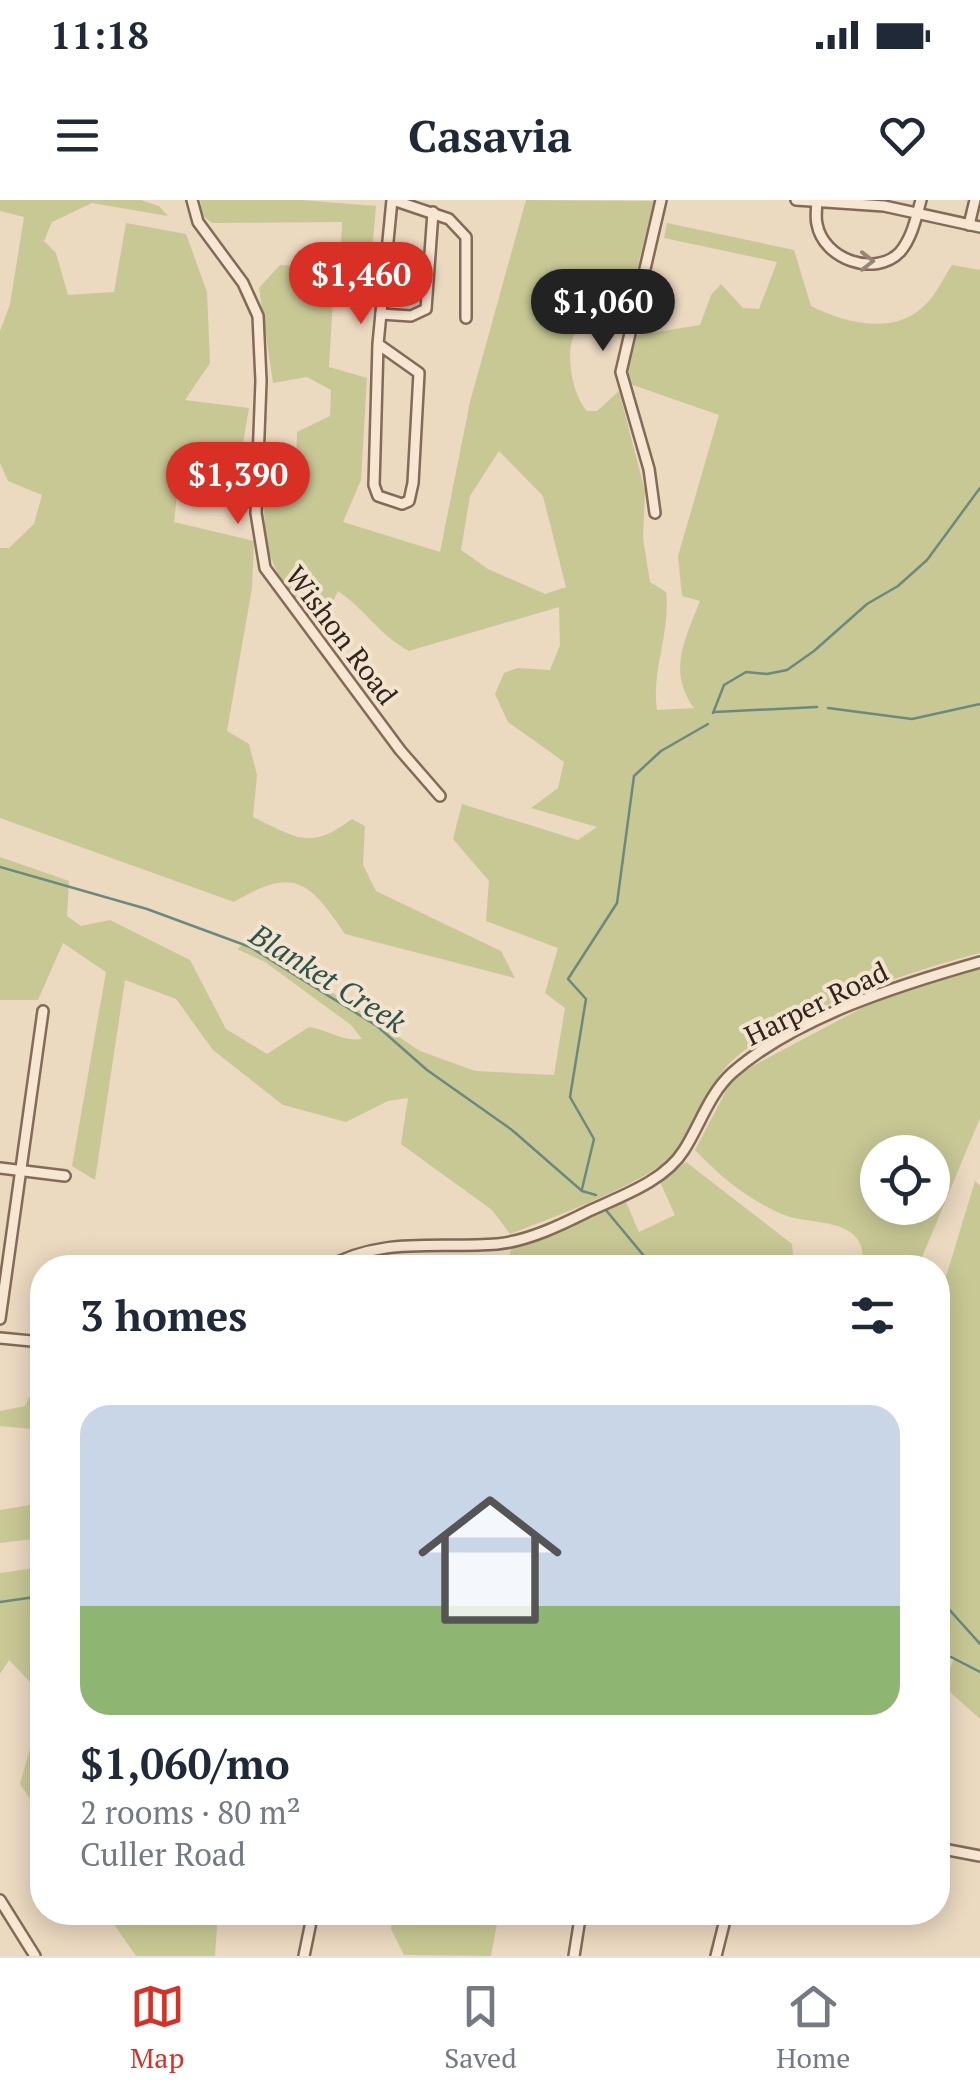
<!DOCTYPE html>
<meta charset="utf-8">
<style>
body{margin:0;font-family:"PT Serif",serif;background:#f2f2f3;color:#1f2937;height:100vh;display:flex;flex-direction:column;font-size:38px;white-space:nowrap}
*{box-sizing:border-box;margin:0}
p{font-size:32px;color:#747a83}
.icon{flex:none;width:55px;height:55px;fill:none;stroke:currentColor;stroke-width:2;stroke-linecap:round;stroke-linejoin:round}
.map{position:relative;flex:1;overflow:hidden}
.details{position:absolute;left:30px;top:1055px;width:920px;height:670px;display:flex;flex-direction:column;background:#fff;border-radius:40px;box-shadow:0 5px 25px #0003}
.details>*{flex:none}
.buttons{position:absolute;left:860px;top:935px;display:grid;gap:20px}
.buttons a{display:grid;place-items:center;width:90px;height:90px;border-radius:50%;background:#fff;box-shadow:0 5px 25px #0003;font-size:50px}
.price{position:absolute;translate:-50% -85px;padding:0 22px;border-radius:35px;background:#d93025;color:#fff;font-size:32px;line-height:65px;filter:drop-shadow(0 2px 5px #0008)}
.price::after{content:'';position:absolute;left:50%;top:60px;width:30px;height:22px;margin-left:-15px;background:inherit;clip-path:polygon(0 0,100% 0,50% 100%)}
.price.current{background:#222;color:#fff}
ul{padding:0;list-style:none}
li{display:grid;align-content:center;gap:20px;height:530px;padding:0 50px}
li span{display:grid;place-items:center;height:310px;border-radius:30px;color:#555}
li>.icon{margin-inline-start:auto}
span .icon{width:180px;height:180px;fill:#fffc;stroke-width:1}
li b{font-size:42px}
h2{display:flex;justify-content:space-between;align-items:center;height:120px;padding:0 50px;font-size:42px}
.status{display:flex;justify-content:space-between;align-items:center;height:70px;padding:0 50px;background:#fff;direction:ltr}
.status svg{height:28px;fill:currentColor}
header{display:flex;justify-content:space-between;align-items:center;height:130px;padding:0 50px;background:#fff;font-size:45px;font-weight:700}
.tab-bar{display:flex;justify-content:space-around;align-items:center;height:140px;border-top:2px solid #e0e1e3;background:#fff;font-size:28px;color:#747a83}
.tab-bar a{display:grid;justify-items:center;gap:5px}
.tab-bar .current{color:#d93025}
.map>svg:first-child{display:block}
</style>
<div class="status"><b>11:18</b><svg viewBox="0 0 49 12"><path d="M0 12V9h3v3zM5 12V6h3v6zM10 12V3h3v9zM15 12V0h3v12zM26 1h20v11H26zM47 4h2v5h-2z"/></svg></div>
<header><svg class="icon" aria-label="menu" viewBox="0 0 24 24"><path d="M4 6h16M4 12h16M4 18h16"/></svg>Casavia<svg class="icon" aria-label="heart" viewBox="0 0 24 24"><path d="M12 20l-8-8c-3-5 5-10 8-4 3-6 11-1 8 4z"/></svg></header>
<div class="map">
<svg width="980" height="1756" viewBox="0 0 980 1756">
<rect width="100%" height="100%" fill="#ebd9c0"/>
<g fill="#c8c895" fill-rule="evenodd">
<path d="M0,0H141L159,6L168,16L92,3L52,22L44,41L56,53L68,95L114,92L126,23L186,34L207,92L210,163L185,200L249,208L239,267L213,250L182,248L174,322L254,341L252,388L227,531L249,544L257,575L253,617C297,638 310,651 352,619L365,626L363,665L376,691L501,751L515,778L345,734C309,681 294,666 234,702L0,618V348H9L34,324L42,295L8,281L0,263V131L10,104L24,17L0,11Z"/>
<path d="M200,0H302L376,6L370,75L334,81L329,167L367,178L361,280L343,322L440,352L470,202L526,0L654,1L623,125C614,123 601,120 591,121C558,127 570,194 587,211H597L619,191L645,291L643,338L650,382L666,392C671,432 651,470 657,510L694,508C667,471 685,440 700,401L682,396L678,356L719,215L630,184L627,165L632,136L700,125L711,95L721,84L743,108L759,109L777,62L664,38L667,23L794,50L811,106C844,123 895,136 925,105C936,95 944,77 952,65L980,70V753C913,770 787,813 735,858C705,884 701,926 674,954C647,983 549,1019 510,1034L492,1010L401,944L408,898L388,901L346,922L283,905L213,850L176,799L125,780L95,980L72,966L106,772L63,743L38,800H0V657L69,681L67,716L81,726L110,720L190,760L226,829L267,854L309,827C328,830 344,842 362,839L351,825L265,762L237,749L252,739L420,851L475,871L554,875L565,808L545,793L558,748L486,721L489,681L453,639L462,604L578,640L597,627L531,608L558,588L564,562L508,522L495,494L504,473L517,468L550,470L560,445L559,407L409,451C379,435 366,410 338,391L319,432C265,359 261,358 266,265L296,264L297,232L330,216L331,190L307,177L273,183L259,88L280,65L340,67L342,22L212,23L203,16ZM499,251L543,296L566,387L545,394L488,369L461,350L470,296Z"/>
<path d="M980,767V918L918,1067H862C871,1019 816,1024 790,1017C779,1014 765,1006 755,1000C733,987 712,968 695,950L734,876L875,801ZM878,952H932V1008H878Z"/>
<path d="M686,962L792,1044L794,1067L508,1068L511,1046L540,1039L626,1002L639,1032L675,1015L660,982Z"/>
<path d="M975,981L980,986V1519L938,1481L948,1473L954,1459L938,1443V1103Z"/>
<path d="M42,1170V1230L0,1226V1211L25,1206Z"/>
<path d="M42,1303V1338L0,1343V1310Z"/>
<path d="M42,1367V1616L20,1584L35,1531L36,1488L9,1460L0,1474V1373Z"/>
<path d="M106,1713H218L215,1756H136Z"/>
<path d="M392,1713H499L491,1756L404,1755L391,1729Z"/>
</g>
<g fill="none" stroke-linecap="round" stroke-linejoin="round">
<g stroke="#6b8a7e" stroke-width="2.5">
<path d="M828,508L912,519L980,504"/>
<path d="M715,512L817,507"/>
<path d="M713,513L724,485L746,472L767,474L787,470L814,451L867,404L898,386L927,360L980,288"/>
<path d="M0,667L147,709L250,747L377,826L427,870L512,930L582,991L596,995"/>
<path d="M582,989L594,939L570,897L586,799L568,779L617,703L634,576L661,551L708,524"/>
<path d="M605,1009L654,1068"/>
<path d="M938,1397L980,1444"/>
<path d="M0,1402L42,1396"/>
<path d="M951,1457L980,1472"/>
</g>
<g stroke="#836a59" stroke-width="14">
<g id="minor">
<path d="M192,0L198,22L243,83L258,116L261,181L256,313L265,368L400,550L440,596"/>
<path d="M393,0L449,19L466,37V118"/>
<path d="M796,0L884,6L980,27"/>
<path d="M817,0C817,7 815,17 817,24C823,59 875,78 900,52C912,38 916,18 921,0"/>
<path d="M969,25L975,0"/>
<path d="M381,114L411,116L426,109L433,12"/>
<path d="M378,144L419,173L413,283L409,301L402,304L378,296L374,285L378,144L392,0"/>
<path d="M655,313L649,269L621,172L661,0"/>
<path d="M0,968L65,976"/>
<path d="M326,1068C382,1036 436,1049 497,1044C528,1041 561,1025 589,1011C621,996 665,981 684,950C700,925 709,894 732,873C796,817 899,785 980,762"/>
<path d="M0,1119L43,811"/>
<path d="M0,1138L42,1142"/>
<path d="M938,1648L980,1656"/>
<path d="M0,1700L35,1756"/>
<path d="M304,1756L313,1712"/>
<path d="M574,1756L581,1712"/>
<path d="M716,1756L727,1712"/>
</g>
</g>
<use href="#minor" stroke="#f7e7d2" stroke-width="9"/>
</g>
<defs><path id="oneway-chevron" d="M-2-3.5L2.5 0L-2 3.5" fill="none" stroke-width="1.6" stroke-linecap="round" stroke-linejoin="round" transform="scale(2.5)"/></defs>
<use stroke="#958678" href="#oneway-chevron" transform="translate(867 61)"/>
<g text-anchor="middle" dominant-baseline="central" stroke-width="8" stroke-linejoin="round" paint-order="stroke">
<g font-size="28" fill="#33251d" stroke="#f3e4cf">
<text transform="translate(342 435) rotate(53)">Wishon Road</text>
<text transform="translate(816 803) rotate(-26)">Harper Road</text>
</g>
<g font-size="30" font-style="italic" fill="#2c524b" stroke="#f3e4cf">
<text transform="translate(328 778) rotate(32)">Blanket Creek</text>
</g>
</g>
</svg>
<div class="buttons">
<a><svg class="icon" aria-label="locate" viewBox="0 0 24 24"><circle cx="12" cy="12" r="6"/><path d="M12 2v4M12 18v4M2 12h4M18 12h4"/></svg></a>
</div>
<b class="price" style="left:361px;top:127px">$1,460</b>
<b class="price current" style="left:603px;top:154px">$1,060</b>
<b class="price" style="left:238px;top:327px">$1,390</b>
<section class="details">
<h2>3 homes<svg class="icon" aria-label="filters" viewBox="0 0 24 24"><path d="M4 7h16M4 17h16"/><circle cx="9" cy="7" r="2"/><circle cx="15" cy="17" r="2"/></svg></h2>
<ul>
<li><span style="background:linear-gradient(#c9d6e8 65%,#8fb573 0)"><svg class="icon" aria-label="home" viewBox="0 0 24 24"><path d="M3 11l9-7 9 7M6 9v11h12V9"/></svg></span><div><b>$1,060/mo</b><p>2 rooms · 80 m²</p><p>Culler Road</p></div></li>
</ul>
</section>
</div>
<nav class="tab-bar">
<a class="current"><svg class="icon" aria-label="map" viewBox="0 0 24 24"><path d="M3 6l6-2 6 2 6-2v14l-6 2-6-2-6 2zM9 4v14M15 6v14"/></svg>Map</a>
<a><svg class="icon" aria-label="saved" viewBox="0 0 24 24"><path d="M7 4h10v16l-5-4-5 4z"/></svg>Saved</a>
<a><svg class="icon" aria-label="home" viewBox="0 0 24 24"><path d="M3 11l9-7 9 7M6 9v11h12V9"/></svg>Home</a>
</nav>
